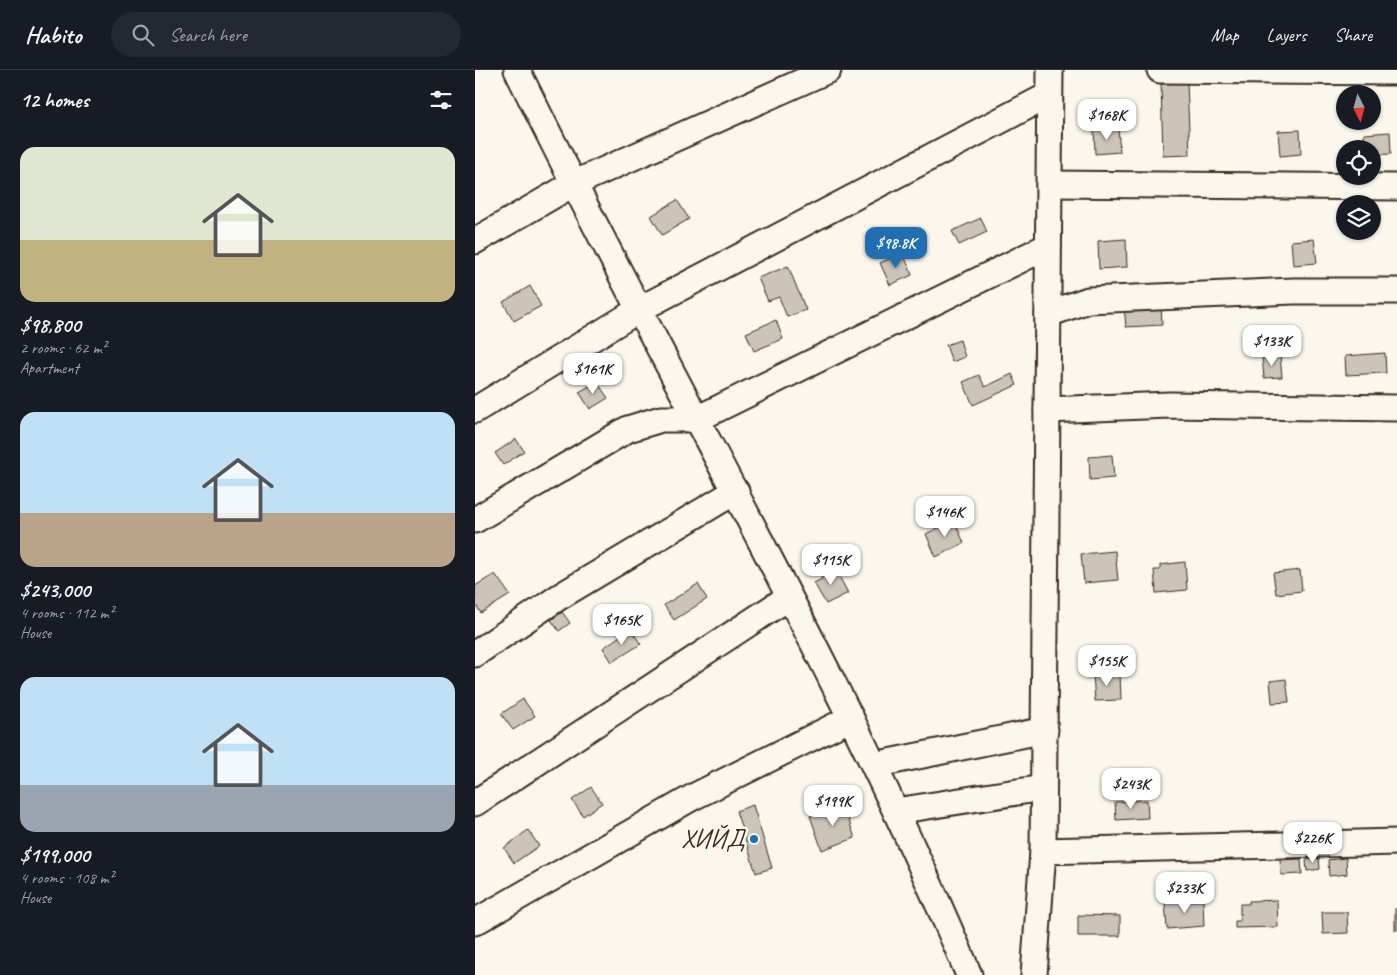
<!DOCTYPE html>
<meta charset="utf-8">
<style>
body{margin:0;font-family:Caveat,sans-serif;background:#242831;color:#f1f3f6;height:100vh;display:flex;flex-direction:column;font-size:19px;white-space:nowrap}
*{box-sizing:border-box;margin:0}
p{font-size:16px;color:#9ea1a6}
.icon{flex:none;width:28px;height:28px;fill:none;stroke:currentColor;stroke-width:2;stroke-linecap:round;stroke-linejoin:round}
.map{position:relative;flex:1;overflow:hidden}
.drawer{display:flex;flex-direction:column;background:#171b24;width:475px}
.drawer>*{flex:none}
.needle{width:32px;rotate:174deg}
.buttons{position:absolute;left:861px;top:15px;display:grid;gap:10px}
.buttons a{display:grid;place-items:center;width:45px;height:45px;border-radius:50%;background:#171b24;box-shadow:0 1px 4px #0004;font-size:25px}
.price{position:absolute;translate:-50% -42px;padding:0 11px;border-radius:10px;background:#fff;color:#222;font-size:16px;line-height:32px;filter:drop-shadow(0 1px 2px #0008)}
.price::after{content:'';position:absolute;left:50%;top:30px;width:15px;height:11px;margin-left:-8px;background:inherit;clip-path:polygon(0 0,100% 0,50% 100%)}
.price.on{background:#1f6fb2;color:#fff}
ul{padding:0;list-style:none}
li{display:grid;align-content:center;gap:10px;height:265px;padding:0 20px}
li span{display:grid;place-items:center;height:155px;border-radius:15px;color:#555}
li>.icon{margin-inline-start:auto}
span .icon{width:90px;height:90px;fill:#fffc;stroke-width:1}
li b{font-size:21px}
h2{display:flex;justify-content:space-between;align-items:center;height:60px;padding:0 20px;font-size:21px}
header{display:flex;align-items:center;gap:30px;box-sizing:border-box;height:70px;padding:0 25px;background:#171b24;border-bottom:1px solid #363941}
header strong{font-size:24px}
nav{display:flex;gap:28px;margin-inline-start:auto;font-size:18px}
.search{width:350px;height:45px;background:#242831;display:flex;align-items:center;gap:12px;box-sizing:border-box;padding:0 18px;border-radius:28px;color:#9ea1a6;font-size:19px}
main{display:flex;flex:1;min-height:0}
.map>svg:first-child{display:block}
</style>
<header>
<strong>Habito</strong>
<div class="search"><svg class="icon" aria-label="search" viewBox="0 0 24 24"><circle cx="10" cy="10" r="6"/><path d="M15 15l6 6"/></svg>Search here</div>
<nav><a>Map</a><a>Layers</a><a>Share</a></nav>
</header>
<main>
<section class="drawer">
<h2>12 homes<svg class="icon" aria-label="filters" viewBox="0 0 24 24"><path d="M4 7h16M4 17h16"/><circle cx="9" cy="7" r="2"/><circle cx="15" cy="17" r="2"/></svg></h2>
<ul>
<li><span style="background:linear-gradient(#dfe7d0 60%,#c2b280 0)"><svg class="icon" aria-label="home" viewBox="0 0 24 24"><path d="M3 11l9-7 9 7M6 9v11h12V9"/></svg></span><div><b>$98,800</b><p>2 rooms · 62 m²</p><p>Apartment</p></div></li>
<li><span style="background:linear-gradient(#bfe0f5 65%,#b9a48a 0)"><svg class="icon" aria-label="home" viewBox="0 0 24 24"><path d="M3 11l9-7 9 7M6 9v11h12V9"/></svg></span><div><b>$243,000</b><p>4 rooms · 112 m²</p><p>House</p></div></li>
<li><span style="background:linear-gradient(#bfe0f5 70%,#9aa5b1 0)"><svg class="icon" aria-label="home" viewBox="0 0 24 24"><path d="M3 11l9-7 9 7M6 9v11h12V9"/></svg></span><div><b>$199,000</b><p>4 rooms · 108 m²</p><p>House</p></div></li>
</ul>
</section>
<div class="map">
<svg width="922" height="905" viewBox="0 0 922 905">
<rect width="100%" height="100%" fill="#fbf7ec"/>
<filter id="ink" filterUnits="userSpaceOnUse"><feTurbulence type="fractalNoise" baseFrequency=".02" numOctaves="2"/><feDisplacementMap in="SourceGraphic" scale="10" xChannelSelector="R" yChannelSelector="G"/><feConvolveMatrix kernelMatrix="1 2 1 2 8 2 1 2 1" color-interpolation-filters="sRGB"/></filter>
<g filter="url(#ink)">
<g fill="#ccc4b9" stroke="#3b2a1e">
<path d="M712,13L715,85L688,86L686,14Z"/>
<path d="M643,58L645,82L620,84L619,60Z"/>
<path d="M825,60L826,84L805,86L803,61Z"/>
<path d="M915,62L916,84L898,85V79H890L889,64Z"/>
<path d="M202,130L214,149L187,165L176,146Z"/>
<path d="M506,148L512,162L484,175L477,161Z"/>
<path d="M651,169L652,197L624,199L623,171Z"/>
<path d="M839,169L842,193L818,195L816,171Z"/>
<path d="M428,183L437,205L415,215L405,193Z"/>
<path d="M313,196L331,240L312,247L304,227L293,231L283,208Z"/>
<path d="M55,216L66,236L39,251L28,232Z"/>
<path d="M686,234L687,255L651,257L649,236Z"/>
<path d="M301,250L308,269L279,281L271,263Z"/>
<path d="M485,270L490,287L477,292L471,275Z"/>
<path d="M910,283L911,303L871,305L870,286Z"/>
<path d="M805,285L807,307L789,308L787,287Z"/>
<path d="M537,304L542,315L498,335L488,312L504,305L510,317Z"/>
<path d="M122,312L133,328L115,339L104,322Z"/>
<path d="M41,369L49,381L28,395L20,383Z"/>
<path d="M637,385L639,408L615,410L614,387Z"/>
<path d="M479,450L489,473L461,487L451,464Z"/>
<path d="M640,481L643,510L609,513L606,484Z"/>
<path d="M710,492L712,520L681,523L679,500H685V495Z"/>
<path d="M359,497L373,523L351,534L339,513L347,509L345,504Z"/>
<path d="M825,500L827,521L801,524L798,503Z"/>
<path d="M20,504L35,525L6,543L0,534V516Z"/>
<path d="M223,514L232,529L199,550L189,535Z"/>
<path d="M87,542L95,553L84,561L76,550Z"/>
<path d="M155,559L166,574L137,592L128,578Z"/>
<path d="M645,604L646,630L620,631L618,605Z"/>
<path d="M811,609L814,632L797,633L795,611Z"/>
<path d="M48,629L60,646L38,660L26,644Z"/>
<path d="M116,717L127,733L108,746L97,730Z"/>
<path d="M672,730L673,748L641,750L640,732Z"/>
<path d="M368,734L380,768L347,780L335,746Z"/>
<path d="M278,735L297,798L281,803L261,741Z"/>
<path d="M53,760L64,776L39,793L29,778Z"/>
<path d="M844,788L845,799L832,801L831,790Z"/>
<path d="M871,788L872,804L854,806L853,790Z"/>
<path d="M826,789L827,804L806,805L805,790Z"/>
<path d="M728,830L729,856L692,859L690,832Z"/>
<path d="M802,830L803,857L760,858V851H765V834H774V831Z"/>
<rect x="920" y="839" width="2" height="21"/>
<path d="M847,842H872L873,863L848,864Z"/>
<path d="M603,845L645,846V866H603Z"/>
</g>
<g fill="none" stroke-linecap="round" stroke-linejoin="round">
<g stroke="#3b2a1e" stroke-width="29">
<g id="minor">
<path d="M42,0C190,303 363,594 494,905"/>
<path d="M685,0L922,2"/>
<path d="M574,114L922,117"/>
<path d="M0,171L98,114L353,0"/>
<path d="M573,244L613,230L819,221H922"/>
<path d="M0,340L165,239L574,25"/>
<path d="M572,340L694,335L922,338"/>
<path d="M0,450L153,359L186,349H222L573,176"/>
<path d="M0,584L84,527L261,421"/>
<path d="M399,695L570,660"/>
<path d="M0,733L314,527"/>
<path d="M421,741L568,718"/>
<path d="M568,781L922,772"/>
<path d="M0,852L218,727L376,648"/>
<path d="M559,905L568,781L575,0"/>
</g>
</g>
<use href="#minor" stroke="#fbf7ec" stroke-width="25"/>
</g>
</g>
<circle fill="#1f6fb2" stroke="#fbf7ec" stroke-width="2" cx="279" cy="769" r="5"/>
<g text-anchor="middle" dominant-baseline="central" stroke-width="5" stroke-linejoin="round" paint-order="stroke">
<g font-size="25" fill="#3b2a1e" stroke="#fbf7ec" text-anchor="end">
<text x="269" y="769">ХИЙД</text>
</g>
</g>
</svg>
<div class="buttons">
<a><svg class="needle" viewBox="-14 -14 28 28"><path d="M0-13l5 13h-10z" fill="#e53935"/><path d="M0 13l5-13h-10z" fill="#9ea1a6"/></svg></a>
<a><svg class="icon" aria-label="locate" viewBox="0 0 24 24"><circle cx="12" cy="12" r="6"/><path d="M12 2v4M12 18v4M2 12h4M18 12h4"/></svg></a>
<a><svg class="icon" aria-label="layers" viewBox="0 0 24 24"><path d="M12 4l9 5-9 5-9-5zM3 14l9 5 9-5"/></svg></a>
</div>
<b class="price" style="left:632px;top:71px">$168K</b>
<b class="price on" style="left:421px;top:199px">$98.8K</b>
<b class="price" style="left:797px;top:297px">$133K</b>
<b class="price" style="left:118px;top:325px">$161K</b>
<b class="price" style="left:470px;top:468px">$146K</b>
<b class="price" style="left:356px;top:516px">$115K</b>
<b class="price" style="left:147px;top:576px">$165K</b>
<b class="price" style="left:632px;top:617px">$155K</b>
<b class="price" style="left:656px;top:740px">$243K</b>
<b class="price" style="left:358px;top:757px">$199K</b>
<b class="price" style="left:838px;top:794px">$226K</b>
<b class="price" style="left:710px;top:844px">$233K</b>
</div>
</main>
